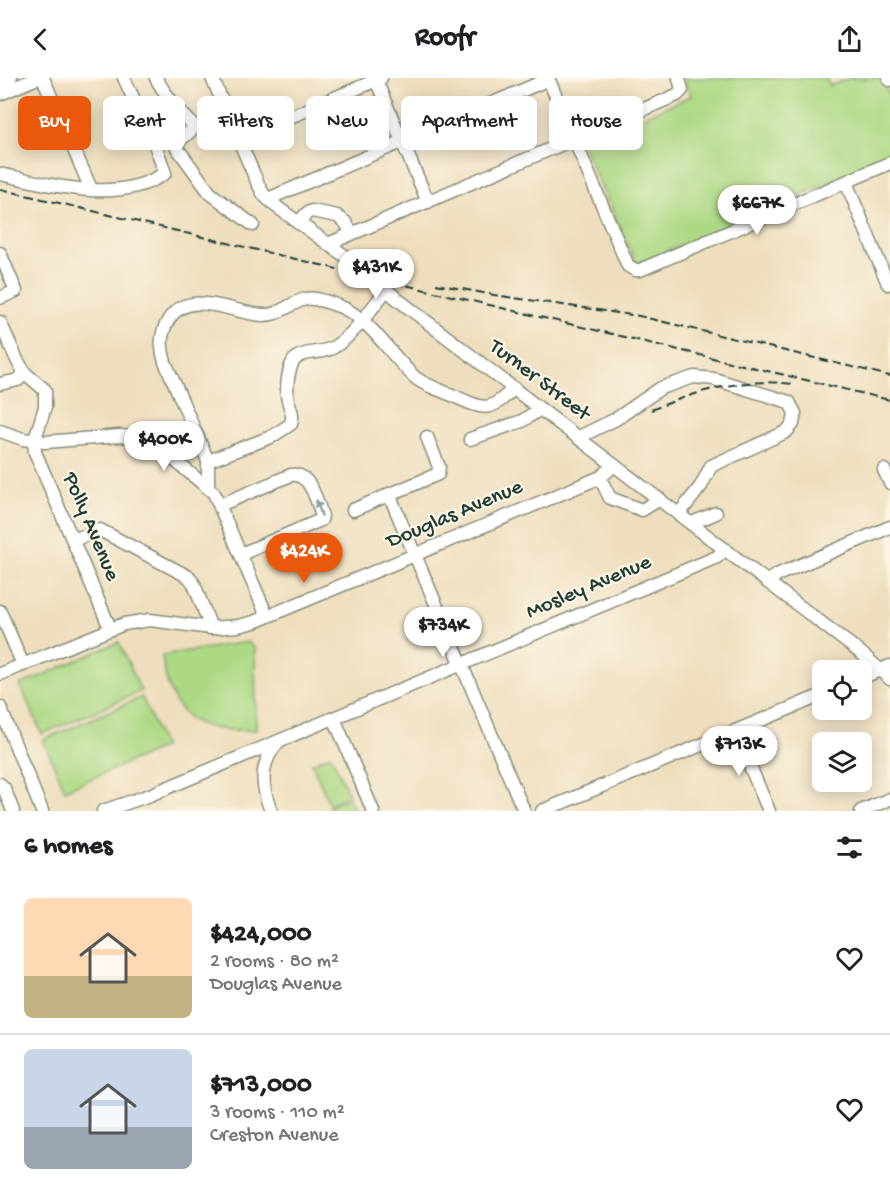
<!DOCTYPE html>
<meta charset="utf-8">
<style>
body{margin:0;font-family:"Gochi Hand",sans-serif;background:#f6f6f6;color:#202124;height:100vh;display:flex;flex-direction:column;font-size:22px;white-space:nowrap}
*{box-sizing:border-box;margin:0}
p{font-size:20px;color:#757577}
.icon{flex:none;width:33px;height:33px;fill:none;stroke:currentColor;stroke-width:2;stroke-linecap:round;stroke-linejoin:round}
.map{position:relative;height:733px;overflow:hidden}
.side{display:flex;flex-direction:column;background:#fff;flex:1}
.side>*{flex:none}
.hud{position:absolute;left:18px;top:18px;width:855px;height:54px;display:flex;gap:12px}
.controls{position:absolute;left:812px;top:582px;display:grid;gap:12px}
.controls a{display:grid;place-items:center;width:60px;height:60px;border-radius:9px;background:#fff;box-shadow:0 3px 15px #0003;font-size:30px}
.price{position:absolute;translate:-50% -51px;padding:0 14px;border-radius:21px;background:#fff;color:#222;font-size:20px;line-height:39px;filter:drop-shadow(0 2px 3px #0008)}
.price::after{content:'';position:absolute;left:50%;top:36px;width:18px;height:14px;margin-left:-9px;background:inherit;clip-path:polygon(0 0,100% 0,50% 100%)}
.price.on{background:#ea580c;color:#fff}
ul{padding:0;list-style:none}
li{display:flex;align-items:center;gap:18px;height:150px;padding:0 24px}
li+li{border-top:2px solid #e0e0e0}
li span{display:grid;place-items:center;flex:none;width:168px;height:120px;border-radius:9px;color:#555}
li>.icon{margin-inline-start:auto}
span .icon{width:72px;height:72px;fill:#fffc;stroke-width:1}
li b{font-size:26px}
h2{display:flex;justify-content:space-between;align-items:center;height:72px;padding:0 24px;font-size:26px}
.tag{padding:0 21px;border-radius:9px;background:#fff;box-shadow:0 3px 15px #0003;font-size:21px;line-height:54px}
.tag.on{background:#ea580c;color:#fff}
header{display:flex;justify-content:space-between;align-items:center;height:78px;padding:0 24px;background:#fff;font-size:27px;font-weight:700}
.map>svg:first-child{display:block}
</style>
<header><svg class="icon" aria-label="back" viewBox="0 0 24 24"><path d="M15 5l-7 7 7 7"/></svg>Roofr<svg class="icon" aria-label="share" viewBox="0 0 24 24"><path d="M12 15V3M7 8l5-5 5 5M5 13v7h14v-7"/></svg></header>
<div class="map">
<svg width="890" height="733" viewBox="0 0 890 733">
<rect width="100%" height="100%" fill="#fcf5e5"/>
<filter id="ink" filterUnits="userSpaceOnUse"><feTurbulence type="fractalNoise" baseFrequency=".0167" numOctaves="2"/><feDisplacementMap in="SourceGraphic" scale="12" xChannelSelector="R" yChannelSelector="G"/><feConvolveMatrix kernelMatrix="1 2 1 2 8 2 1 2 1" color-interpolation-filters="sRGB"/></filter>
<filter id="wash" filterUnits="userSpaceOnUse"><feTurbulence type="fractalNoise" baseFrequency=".008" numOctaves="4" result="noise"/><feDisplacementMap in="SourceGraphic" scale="24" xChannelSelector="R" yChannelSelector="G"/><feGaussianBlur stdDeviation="1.35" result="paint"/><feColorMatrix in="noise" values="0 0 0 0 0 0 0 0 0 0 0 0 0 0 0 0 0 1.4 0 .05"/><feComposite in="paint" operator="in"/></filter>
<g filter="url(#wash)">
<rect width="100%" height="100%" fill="#eedebd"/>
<g fill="#add985" stroke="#668b5c" stroke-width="1.5">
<path d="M684,0H826L830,8L849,0H882L890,20V79L637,186L581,65L691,18Z"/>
<path d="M119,564L141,613L42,656L20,607Z"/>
<path d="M248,564L255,571L256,652C195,655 169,640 162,577Z"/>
<path d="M142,619L164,669L65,712L43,662Z"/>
<path d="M331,677L349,717L329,726L312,685Z"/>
<path d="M349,720L355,733H331L329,728Z"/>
</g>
</g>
<g filter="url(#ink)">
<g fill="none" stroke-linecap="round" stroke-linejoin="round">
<g stroke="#868e78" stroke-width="15">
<g id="minor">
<path d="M43,0L91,111"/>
<path d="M156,0C166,19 180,34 195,49"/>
<path d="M212,0L258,106L264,117L277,129L363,191L396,220L535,327L861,575L890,601"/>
<path d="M375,0L428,124"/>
<path d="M548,0L628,188L635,192H640L890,85"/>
<path d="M889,0L890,2"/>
<path d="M0,16L37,0"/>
<path d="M227,36L195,49L175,67L210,115L253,147"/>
<path d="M239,61L381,0"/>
<path d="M0,96C51,107 119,127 165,95L157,72L124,0"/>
<path d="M846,104L888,206L890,205"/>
<path d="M268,121L549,1"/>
<path d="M298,145L307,135L312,133L337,138L345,144L352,155"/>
<path d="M328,166L677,17L682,12L679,0"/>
<path d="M0,175L16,213L0,220"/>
<path d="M0,244L17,282L25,295L45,312V329L34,364L35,374L110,550"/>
<path d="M0,306L18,302L25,295"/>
<path d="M0,353L23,361L45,364L119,358L134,359L156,367L214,415L267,538"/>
<path d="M579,359L616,341L661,310L694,299L714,301L789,324L795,335L793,346L786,354L711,388L701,408L679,436"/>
<path d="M470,361L522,343L540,331"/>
<path d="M208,383L271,359L291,346C295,332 287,328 287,315C287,307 288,296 291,288C297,270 319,278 334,269C356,255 371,231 387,211"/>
<path d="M884,392L890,405"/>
<path d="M600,400L610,420L642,432L660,421"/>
<path d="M208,408V383L165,284C160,267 160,256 169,241C189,209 235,236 263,237C279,238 291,224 306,221C316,219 331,225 341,229C371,241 392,280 417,301C427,308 443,313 454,318C485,332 489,335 514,310"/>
<path d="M389,416L524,733"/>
<path d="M220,427L291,397C310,394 317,423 322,438L321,442L241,476"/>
<path d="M353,432L438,396L439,389L427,359"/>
<path d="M692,445L716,435"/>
<path d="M73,462L100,452L189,499L194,506L211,550"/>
<path d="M767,503L777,497L890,449"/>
<path d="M0,533L23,587"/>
<path d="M0,596L124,546L150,542L211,550L238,548L254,544L601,399L614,387"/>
<path d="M861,600L890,588"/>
<path d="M0,629L42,733"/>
<path d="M334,640L373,733"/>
<path d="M735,653L769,733"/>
<path d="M0,706L4,710L13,733"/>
<path d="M103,733L150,717L717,479L725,471"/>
<path d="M271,733C261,708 259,686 278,664"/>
<path d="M542,733L822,617"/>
<path d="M861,733L890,721"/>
</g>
</g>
<g stroke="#868e78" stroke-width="18">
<path id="major" d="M0,3L9,0"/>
</g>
<use href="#minor" stroke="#fff" stroke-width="12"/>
<use href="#major" stroke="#fff" stroke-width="15"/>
<g stroke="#1f3d34" stroke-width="2" stroke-dasharray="9 4.5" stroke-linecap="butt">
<path d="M0,111L890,322"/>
<path d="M436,206L494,217L639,238L890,298"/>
<path d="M651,332C699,313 740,299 792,306"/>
</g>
</g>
<defs><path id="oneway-solid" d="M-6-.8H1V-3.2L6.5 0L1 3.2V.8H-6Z" transform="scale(1.5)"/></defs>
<use fill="#8f9e9a" href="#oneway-solid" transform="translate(319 430) rotate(-109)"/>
</g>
<g text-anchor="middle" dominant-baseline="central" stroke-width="4.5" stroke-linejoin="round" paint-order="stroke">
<g font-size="22" fill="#1f3d34" stroke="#fcf5e5">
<text transform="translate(539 303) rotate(37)">Turner Street</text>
<text transform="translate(455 437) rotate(-23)">Douglas Avenue</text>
<text transform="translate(90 449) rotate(67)">Polly Avenue</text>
<text transform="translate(589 510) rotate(-23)">Mosley Avenue</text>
</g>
</g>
</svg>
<div class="controls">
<a><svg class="icon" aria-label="locate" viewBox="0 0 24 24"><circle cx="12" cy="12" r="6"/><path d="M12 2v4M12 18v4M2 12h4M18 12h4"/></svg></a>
<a><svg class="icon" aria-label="layers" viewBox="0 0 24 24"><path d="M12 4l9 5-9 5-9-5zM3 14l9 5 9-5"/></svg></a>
</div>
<b class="price" style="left:757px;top:158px">$667K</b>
<b class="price" style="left:376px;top:222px">$431K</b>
<b class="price" style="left:164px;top:394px">$400K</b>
<b class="price on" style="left:304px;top:506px">$424K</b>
<b class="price" style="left:443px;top:580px">$734K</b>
<b class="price" style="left:739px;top:699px">$713K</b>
<div class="hud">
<a class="tag on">Buy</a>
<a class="tag">Rent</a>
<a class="tag">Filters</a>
<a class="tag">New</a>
<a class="tag">Apartment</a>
<a class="tag">House</a>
</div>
</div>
<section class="side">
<h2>6 homes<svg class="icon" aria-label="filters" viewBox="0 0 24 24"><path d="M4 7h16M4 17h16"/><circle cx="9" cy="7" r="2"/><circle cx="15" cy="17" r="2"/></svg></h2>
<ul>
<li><span style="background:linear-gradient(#ffd9b3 65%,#c2b280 0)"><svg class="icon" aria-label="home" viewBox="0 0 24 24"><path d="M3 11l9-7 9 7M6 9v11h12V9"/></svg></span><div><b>$424,000</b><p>2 rooms · 80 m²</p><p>Douglas Avenue</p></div><svg class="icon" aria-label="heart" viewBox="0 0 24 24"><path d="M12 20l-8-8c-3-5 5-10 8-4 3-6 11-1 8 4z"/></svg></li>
<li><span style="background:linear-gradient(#c9d6e8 65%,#9aa5b1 0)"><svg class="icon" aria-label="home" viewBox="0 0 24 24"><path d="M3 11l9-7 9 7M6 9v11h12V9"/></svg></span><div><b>$713,000</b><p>3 rooms · 110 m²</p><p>Creston Avenue</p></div><svg class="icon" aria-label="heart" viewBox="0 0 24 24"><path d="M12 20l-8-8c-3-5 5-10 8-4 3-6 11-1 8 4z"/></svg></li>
</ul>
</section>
